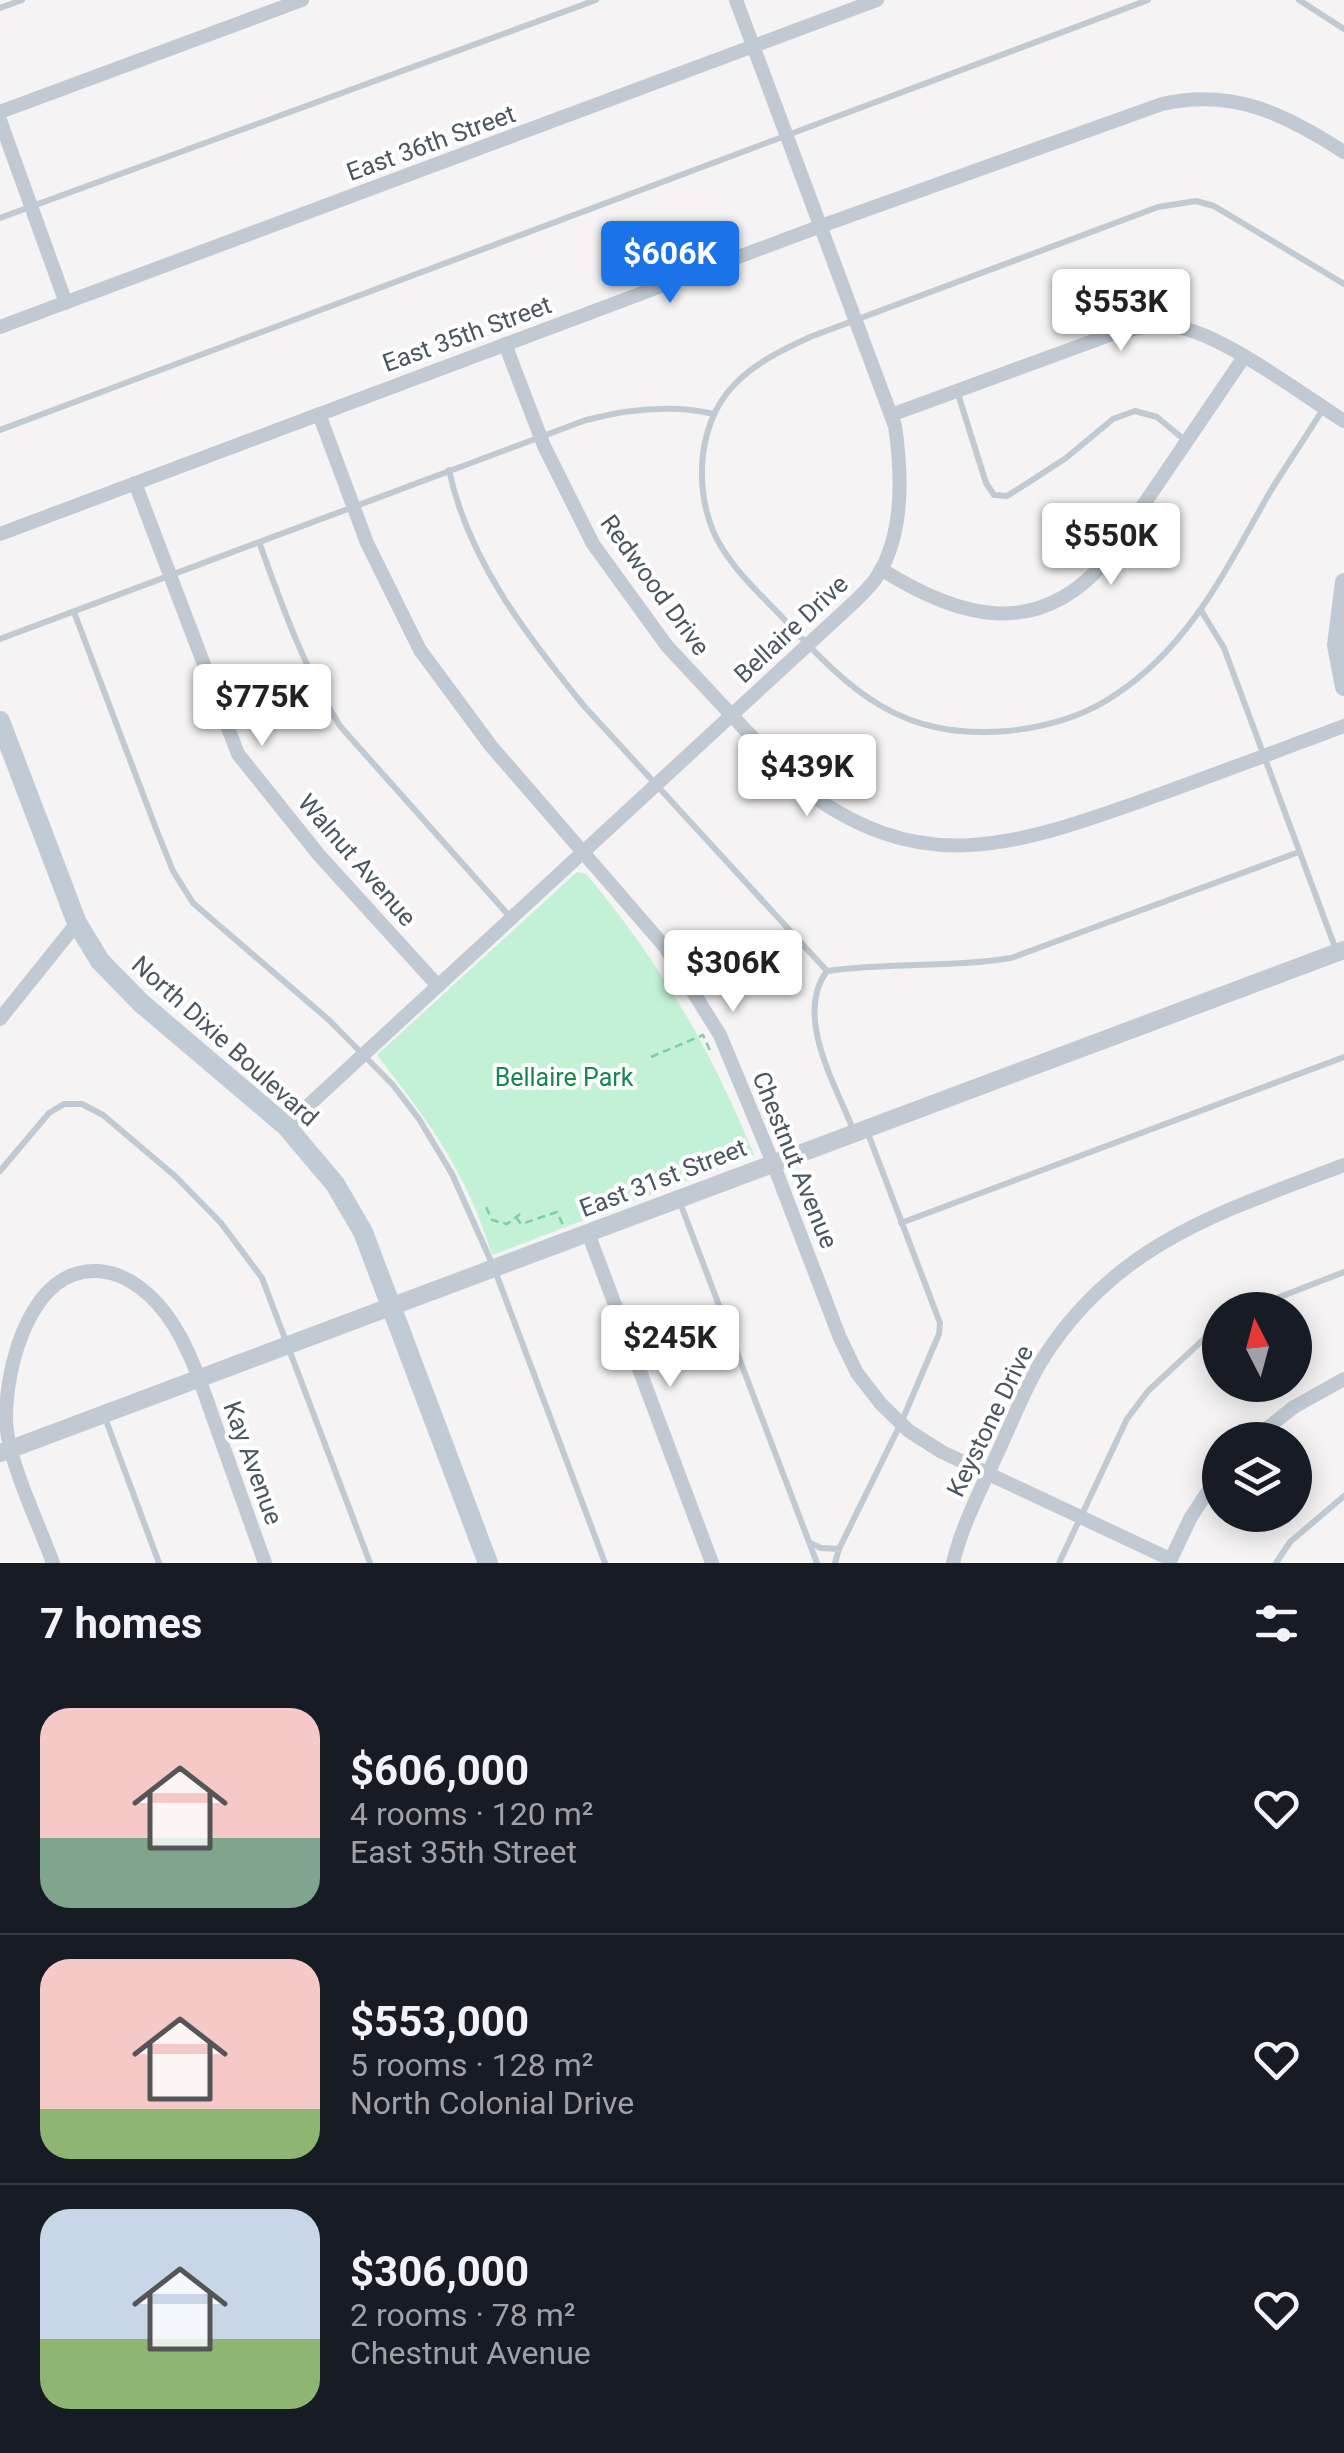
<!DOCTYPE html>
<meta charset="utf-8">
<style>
body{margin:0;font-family:Roboto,sans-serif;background:#242831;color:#f1f3f6;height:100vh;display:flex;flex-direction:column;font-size:38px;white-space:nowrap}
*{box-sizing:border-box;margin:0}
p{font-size:32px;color:#9ea1a6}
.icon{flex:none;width:55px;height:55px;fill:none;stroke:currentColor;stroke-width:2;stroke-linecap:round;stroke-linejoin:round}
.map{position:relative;height:1563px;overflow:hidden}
.panel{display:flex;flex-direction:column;background:#171b24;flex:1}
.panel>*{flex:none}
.needle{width:65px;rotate:354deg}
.buttons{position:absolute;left:1202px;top:1292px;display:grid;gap:20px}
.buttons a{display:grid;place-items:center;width:110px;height:110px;border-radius:50%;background:#171b24;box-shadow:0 5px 25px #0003;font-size:50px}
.price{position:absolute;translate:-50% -85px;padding:0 22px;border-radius:10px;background:#fff;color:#222;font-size:32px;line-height:65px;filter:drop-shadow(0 2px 5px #0008)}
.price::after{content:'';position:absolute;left:50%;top:60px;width:30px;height:22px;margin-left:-15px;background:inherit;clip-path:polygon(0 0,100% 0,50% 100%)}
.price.selected{background:#1a73e8;color:#fff}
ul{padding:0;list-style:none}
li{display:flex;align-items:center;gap:30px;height:250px;padding:0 40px}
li+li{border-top:2px solid #363941}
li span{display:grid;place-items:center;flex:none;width:280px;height:200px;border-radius:30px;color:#555}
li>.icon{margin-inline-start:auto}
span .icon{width:120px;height:120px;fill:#fffc;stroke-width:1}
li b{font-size:42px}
h2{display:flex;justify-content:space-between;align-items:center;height:120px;padding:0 40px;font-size:42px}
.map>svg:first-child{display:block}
</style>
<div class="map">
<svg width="1344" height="1563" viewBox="0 0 1344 1563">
<rect width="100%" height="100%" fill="#f5f3f3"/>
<path fill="#c3f1d5" d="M577,872L586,874C658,959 712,1051 754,1155L492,1255C465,1169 431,1125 377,1055Z"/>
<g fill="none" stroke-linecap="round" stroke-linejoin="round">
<g stroke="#7ad0a6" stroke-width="2.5" stroke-dasharray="8 5" stroke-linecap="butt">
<path d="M651,1057L703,1035L711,1053"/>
<path d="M486,1207L492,1220L507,1224L520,1214"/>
<path d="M516,1217L521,1224L557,1212L563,1225"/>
</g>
<g stroke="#c1cad2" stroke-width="6">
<path d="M1299,0L1344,29"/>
<path d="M0,8L22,0"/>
<path d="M0,218L596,0"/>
<path d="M958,394L986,483L994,495L1007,496L1026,484L1066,458L1113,419L1135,411L1157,417L1187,442"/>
<path d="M1323,409C1306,437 1287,464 1270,492C1226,569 1191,645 1115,695C1083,717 1046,727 1008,731C900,740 851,692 782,617C762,596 738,574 722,548C693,502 694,426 734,385C755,363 782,350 810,337L1158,207L1196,201L1214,206L1344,284"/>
<path d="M0,430L1148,0"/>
<path d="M449,470C468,560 527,636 584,706L827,971"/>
<path d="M259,542C282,605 304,669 340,726L511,918"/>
<path d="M74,612L155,826L173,871L193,903L329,1020L393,1085L419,1119L452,1174L494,1268L605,1563"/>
<path d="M1202,612L1224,648L1336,950"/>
<path d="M0,639L586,420C628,409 672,404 714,414"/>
<path d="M854,1132C837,1087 793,1016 827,971C888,962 950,968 1011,958L1299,852"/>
<path d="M0,1171L49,1113L64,1104H82L103,1115L175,1176L221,1223L262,1278L370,1563"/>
<path d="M679,1200L817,1563"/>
<path d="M901,1223L1344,1057"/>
<path d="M1246,1310L1344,1272"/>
<path d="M104,1415L159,1563"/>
<path d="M810,1543L821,1548L839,1549"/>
<path d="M835,1563L839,1549L901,1423L939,1334L940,1323L867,1131"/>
<path d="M1059,1563L1127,1419L1148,1391L1220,1324"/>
<path d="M1276,1563L1290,1542L1344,1496"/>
</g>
<g stroke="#c1cad2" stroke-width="14">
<path d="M0,112L302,0"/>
<path d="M0,120L66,303"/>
<path d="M0,327L877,0"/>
<path d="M505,344L544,446L593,544L667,646L794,782C917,879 1009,848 1144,800C1211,776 1277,751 1344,726"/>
<path d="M319,414L367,543L420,650L491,746L665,947L720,1035L773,1163L840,1338L857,1373L881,1404L909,1431L942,1452L1170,1559"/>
<path d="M891,415L1115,333C1136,328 1155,324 1176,327C1221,333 1303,395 1344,421"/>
<path d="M135,483L238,754L319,855L438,986"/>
<path d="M0,534L821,226L1162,104C1233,88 1285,114 1344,152"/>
<path d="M881,569C958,618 1036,640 1104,563L1244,357"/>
<path d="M0,1019L77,923"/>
<path d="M286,1126L851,605C860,596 871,587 878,575C904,533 902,473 895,426L736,0"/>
<path d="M588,1233L712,1563"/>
<path d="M1252,1440L1294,1407L1344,1379"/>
<path d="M53,1563C39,1524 6,1458 6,1418C6,1365 31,1268 97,1271C121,1272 141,1286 157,1303C187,1336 201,1384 216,1426C232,1472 249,1517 265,1563"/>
<path d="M953,1563C963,1521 985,1482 1002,1443C1015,1415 1026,1386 1042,1360C1116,1242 1222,1212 1344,1165"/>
<path d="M1169,1563L1191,1517L1220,1473"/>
</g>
<g stroke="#c1cad2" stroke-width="18">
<path d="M1344,582L1336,645L1344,687"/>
<path d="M0,1453L1344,950"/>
</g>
<path stroke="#c1cbd6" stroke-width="20" d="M0,721L77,923L100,961L141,1003L286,1126L335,1184L363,1232L488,1563"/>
</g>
<g text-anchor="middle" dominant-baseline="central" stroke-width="8" stroke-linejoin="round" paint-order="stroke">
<g font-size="25" fill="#4a5661" stroke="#fff">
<text transform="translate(431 143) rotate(-20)">East 36th Street</text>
<text transform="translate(467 334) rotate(-20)">East 35th Street</text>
<text transform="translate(655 585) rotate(54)">Redwood Drive</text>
<text transform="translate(791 629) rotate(-43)">Bellaire Drive</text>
<text transform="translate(357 860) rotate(49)">Walnut Avenue</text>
<text transform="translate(225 1041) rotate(42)">North Dixie Boulevard</text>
<text transform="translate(795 1160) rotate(68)">Chestnut Avenue</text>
<text transform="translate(663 1178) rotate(-21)">East 31st Street</text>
<text transform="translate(990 1421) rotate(-64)">Keystone Drive</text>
<text transform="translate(253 1463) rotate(70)">Kay Avenue</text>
</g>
<g font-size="25" fill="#17864f" stroke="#fff">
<text x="564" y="1077">Bellaire Park</text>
</g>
</g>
</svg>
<div class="buttons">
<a><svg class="needle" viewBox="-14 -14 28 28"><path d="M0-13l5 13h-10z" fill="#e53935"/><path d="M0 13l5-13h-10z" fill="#9ea1a6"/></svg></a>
<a><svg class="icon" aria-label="layers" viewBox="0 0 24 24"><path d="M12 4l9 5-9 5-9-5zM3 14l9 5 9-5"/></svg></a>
</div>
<b class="price selected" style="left:670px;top:306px">$606K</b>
<b class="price" style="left:1121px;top:354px">$553K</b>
<b class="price" style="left:1111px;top:588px">$550K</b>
<b class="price" style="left:262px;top:749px">$775K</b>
<b class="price" style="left:807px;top:819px">$439K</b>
<b class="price" style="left:733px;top:1015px">$306K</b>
<b class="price" style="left:670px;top:1390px">$245K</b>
</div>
<section class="panel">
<h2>7 homes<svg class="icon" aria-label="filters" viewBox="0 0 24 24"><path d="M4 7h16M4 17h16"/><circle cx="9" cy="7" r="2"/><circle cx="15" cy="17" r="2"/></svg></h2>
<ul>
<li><span style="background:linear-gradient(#f6c9c9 65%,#7fa58c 0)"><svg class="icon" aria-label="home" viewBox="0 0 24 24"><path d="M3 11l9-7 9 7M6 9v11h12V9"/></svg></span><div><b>$606,000</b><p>4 rooms · 120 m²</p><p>East 35th Street</p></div><svg class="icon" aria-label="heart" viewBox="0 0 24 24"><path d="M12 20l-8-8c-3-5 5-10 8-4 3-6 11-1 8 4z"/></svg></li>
<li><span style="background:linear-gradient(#f6c9c9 75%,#8fb573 0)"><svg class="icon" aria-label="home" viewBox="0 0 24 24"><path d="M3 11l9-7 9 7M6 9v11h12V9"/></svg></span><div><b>$553,000</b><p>5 rooms · 128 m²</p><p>North Colonial Drive</p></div><svg class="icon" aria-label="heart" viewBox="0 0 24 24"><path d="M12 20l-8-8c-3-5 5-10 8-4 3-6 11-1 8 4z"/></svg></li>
<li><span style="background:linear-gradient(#c9d6e8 65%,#8fb573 0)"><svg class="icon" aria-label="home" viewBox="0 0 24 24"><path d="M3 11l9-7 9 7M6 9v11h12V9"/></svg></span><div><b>$306,000</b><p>2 rooms · 78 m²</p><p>Chestnut Avenue</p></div><svg class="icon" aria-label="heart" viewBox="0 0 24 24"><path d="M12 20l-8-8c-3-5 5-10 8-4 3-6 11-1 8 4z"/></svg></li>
</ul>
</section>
